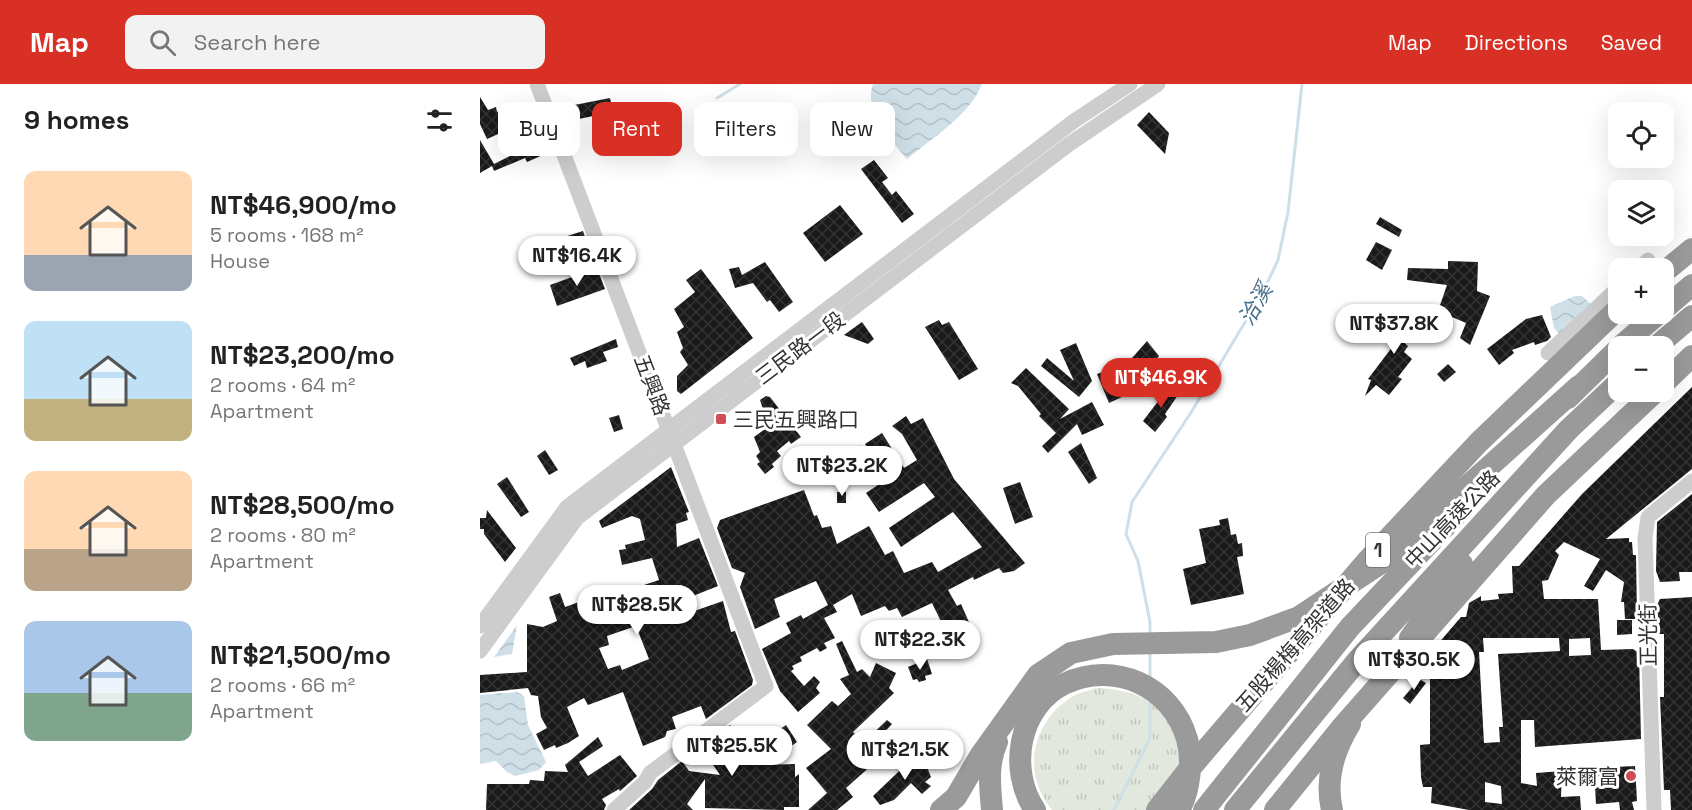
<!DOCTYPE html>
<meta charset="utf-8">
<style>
body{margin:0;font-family:"Space Grotesk","Noto Sans TC",sans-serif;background:#f2f2f2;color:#222;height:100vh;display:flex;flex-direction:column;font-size:22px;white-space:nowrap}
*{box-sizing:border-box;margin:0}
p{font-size:20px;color:#767676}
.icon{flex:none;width:33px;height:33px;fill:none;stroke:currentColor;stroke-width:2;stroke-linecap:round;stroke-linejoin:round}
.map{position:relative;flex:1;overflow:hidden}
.panel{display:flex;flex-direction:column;background:#fff;width:480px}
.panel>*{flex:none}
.banner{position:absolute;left:18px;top:18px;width:570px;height:54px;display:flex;gap:12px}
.fabs{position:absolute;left:1128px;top:18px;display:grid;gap:12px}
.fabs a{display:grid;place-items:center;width:66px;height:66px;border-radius:12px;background:#fff;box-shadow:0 6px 24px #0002;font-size:30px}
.price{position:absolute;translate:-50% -51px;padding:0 14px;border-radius:21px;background:#fff;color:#222;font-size:20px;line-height:39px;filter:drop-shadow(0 2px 3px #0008)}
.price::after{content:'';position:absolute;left:50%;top:36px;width:18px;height:14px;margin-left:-9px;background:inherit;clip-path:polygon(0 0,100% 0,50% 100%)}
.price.on{background:#d93025;color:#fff}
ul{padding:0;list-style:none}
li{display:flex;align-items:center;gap:18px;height:150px;padding:0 24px}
li span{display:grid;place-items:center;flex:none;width:168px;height:120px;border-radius:12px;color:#555}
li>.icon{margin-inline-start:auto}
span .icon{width:72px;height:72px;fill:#fffc;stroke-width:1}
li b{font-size:26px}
h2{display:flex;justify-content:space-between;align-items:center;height:72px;padding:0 24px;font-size:26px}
.tag{padding:0 21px;border-radius:12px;background:#fff;box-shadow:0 6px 24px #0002;font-size:21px;line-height:54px}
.tag.on{background:#d93025;color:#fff}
header{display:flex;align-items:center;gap:36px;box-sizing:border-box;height:84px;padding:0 30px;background:#d93025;color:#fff}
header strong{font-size:28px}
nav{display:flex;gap:33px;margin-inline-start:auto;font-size:21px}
.search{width:420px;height:54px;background:#f2f2f2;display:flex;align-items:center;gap:15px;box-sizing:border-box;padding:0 21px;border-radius:12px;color:#767676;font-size:22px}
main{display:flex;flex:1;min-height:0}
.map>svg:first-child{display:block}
</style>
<header>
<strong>Map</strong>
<div class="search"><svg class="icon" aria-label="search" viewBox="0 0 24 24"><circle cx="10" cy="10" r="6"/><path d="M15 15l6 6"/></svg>Search here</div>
<nav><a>Map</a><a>Directions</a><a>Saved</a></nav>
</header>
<main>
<section class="panel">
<h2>9 homes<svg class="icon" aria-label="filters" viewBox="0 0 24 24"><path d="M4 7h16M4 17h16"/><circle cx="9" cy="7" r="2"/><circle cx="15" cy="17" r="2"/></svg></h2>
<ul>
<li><span style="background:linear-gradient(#ffd9b3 70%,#9aa5b1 0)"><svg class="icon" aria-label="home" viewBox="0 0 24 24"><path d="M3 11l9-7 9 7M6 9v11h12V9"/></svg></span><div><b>NT$46,900/mo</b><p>5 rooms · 168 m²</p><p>House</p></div></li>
<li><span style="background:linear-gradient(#bfe0f5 65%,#c2b280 0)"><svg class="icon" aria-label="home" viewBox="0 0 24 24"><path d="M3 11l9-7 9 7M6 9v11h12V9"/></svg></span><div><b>NT$23,200/mo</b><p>2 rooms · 64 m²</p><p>Apartment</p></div></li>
<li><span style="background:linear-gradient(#ffd9b3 65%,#b9a48a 0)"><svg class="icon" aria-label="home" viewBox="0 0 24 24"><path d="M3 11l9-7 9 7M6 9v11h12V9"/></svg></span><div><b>NT$28,500/mo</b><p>2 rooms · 80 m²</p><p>Apartment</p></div></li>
<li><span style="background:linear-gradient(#a9c7e8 60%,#7fa58c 0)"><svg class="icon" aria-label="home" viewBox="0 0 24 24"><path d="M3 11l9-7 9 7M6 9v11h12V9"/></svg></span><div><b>NT$21,500/mo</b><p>2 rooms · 66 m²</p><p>Apartment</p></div></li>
</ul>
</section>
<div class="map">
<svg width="1212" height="726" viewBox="0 0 1212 726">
<defs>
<pattern id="grass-tufts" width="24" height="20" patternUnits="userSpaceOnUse" patternTransform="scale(1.5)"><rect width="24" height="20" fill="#e2e8dd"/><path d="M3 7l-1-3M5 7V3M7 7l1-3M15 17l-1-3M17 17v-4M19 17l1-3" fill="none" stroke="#c2c7be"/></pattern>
<pattern id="water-waves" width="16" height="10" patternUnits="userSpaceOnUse" patternTransform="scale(1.5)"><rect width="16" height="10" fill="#cfdfe8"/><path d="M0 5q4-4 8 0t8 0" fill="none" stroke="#b2c0c7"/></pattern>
<pattern id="building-cross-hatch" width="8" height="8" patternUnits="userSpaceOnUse" patternTransform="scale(1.5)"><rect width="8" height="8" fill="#1a1a1a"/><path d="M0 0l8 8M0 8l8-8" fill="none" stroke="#333"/></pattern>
</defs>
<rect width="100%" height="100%" fill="#fff"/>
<path fill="url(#grass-tufts)" d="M616,604C650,605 675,614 693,644C698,652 703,666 703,675C701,688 685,714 680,726H572C542,690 551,640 590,614C597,609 608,607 616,604Z"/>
<g fill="url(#water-waves)">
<path d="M393,0H502C490,31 452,54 427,75C411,56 383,27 393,0Z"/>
<path d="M1095,212H1102L1112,221L1080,251L1074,244L1070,223Z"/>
<path d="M380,361L398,389L393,393L392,387L386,385L374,365Z"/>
<path d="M37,541L32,570L14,573Z"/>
<path d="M37,608L44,612L48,641L66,678L59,686L35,692L27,688L16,677L0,680V611Z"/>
</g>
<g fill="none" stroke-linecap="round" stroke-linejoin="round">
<g stroke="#cfdfe8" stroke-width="3">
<path d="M237,14L260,0"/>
<path d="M670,550V538L658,477L646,450L652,418L712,327L783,208L798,176L808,128L822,0"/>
<path d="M670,594V568"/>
<path d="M634,726L670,654V616"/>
</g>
</g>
<g fill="url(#building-cross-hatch)" fill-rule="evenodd">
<path d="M0,13L8,26L16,23L17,28L41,19L46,32L22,42L25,47L7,55L0,40Z"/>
<path d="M130,14L133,28L84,38L79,24Z"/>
<path d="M669,28L689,49L685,70L657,41Z"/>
<path d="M65,49L72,67L47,78L45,74L14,87L12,82L0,89V56L14,80L52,61L50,56Z"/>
<path d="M394,76L408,94L402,98L412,111L416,107L434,130L422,139L381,85Z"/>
<path d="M360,121L383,150L345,178L323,149Z"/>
<path d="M900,133L922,146L919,153L896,140Z"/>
<path d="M103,147L110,168L63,184L56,162Z"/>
<path d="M896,158L912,166L902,186L886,176Z"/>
<path d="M968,177L998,178L997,207L1010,212L990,261L980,254L986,239L958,227L967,201L927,196L928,184L968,185Z"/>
<path d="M285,178L313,218L299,228L290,216L287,218L273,199L255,204L249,185L259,183L262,191Z"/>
<path d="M117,184L125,205L77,222L70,201Z"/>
<path d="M221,185L273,254L201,310L197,307V292L208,281L200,268L203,264L197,248L204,243L194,225L215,208L206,196Z"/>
<path d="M923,222L939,233L921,256L928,262L924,268L932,275L918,293L922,295L909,311L896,301L885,312L891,296L888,295L919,254L910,248L914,242L911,239Z"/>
<path d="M1062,231L1071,253L1067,257L1055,261L1054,258L1032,266L1034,269L1019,281L1007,265L1046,235Z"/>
<path d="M459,236L462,241L469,238L498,285L479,296L445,243Z"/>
<path d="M382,238L394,255L388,260L364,251Z"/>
<path d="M136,255L138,263L123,268L127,277L107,284L105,277L94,282L90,274Z"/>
<path d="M667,257L679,272L646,311L629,319L617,290L634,284L637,291Z"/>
<path d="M596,259L612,297L599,313L561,282L567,274L594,297L580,266Z"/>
<path d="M968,280L976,288L964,298L957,290Z"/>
<path d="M546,284L589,325L580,335L612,318L624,341L602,351L597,340L568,369L562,362L576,349L559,332L561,330L538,302L531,299Z"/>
<path d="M692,299L698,311L685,330L687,333L675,348L663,337Z"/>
<path d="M1212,303V385L1126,455L1149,454V458H1152L1153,471H1156L1157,535H1145L1144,518H1141L1144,498L1126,486L1113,507L1104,502L1120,475L1084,458L1075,467L1079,471L1068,496L1062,497L1064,515H1118L1121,566L1153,565L1159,569L1161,655L1055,663L1054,636H1041V699L1057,702L1056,689L1082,687L1081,713L1100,712L1101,726H989L951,719L952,703H943L941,693L940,661L950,660V584L964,570H953L957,561L981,533H986L989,519L1001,512V517L1019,515L1018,510L1033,509L1032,482H1039L1102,410ZM1003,554H1079L1080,567L1018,570L1023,643H1019L1020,658L1004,659L999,568H1004ZM1110,554L1111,571L1089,572V555ZM1005,698L1021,702L1022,720L1005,718Z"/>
<path d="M286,312L290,313L321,353L311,360L309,357L297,367L301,372L292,380L294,383L285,390L277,380L280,378L276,372L280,368L274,353L288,343L281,326L283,325L280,316Z"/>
<path d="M139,331L143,345L134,348L129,334Z"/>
<path d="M426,332L431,340L443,334L474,395L545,479L534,487L523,489L519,484L494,496L493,493L468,506L477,522L481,520L492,545L470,556L452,519L422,533L417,524L409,527L405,522L381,532L372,510L353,521L357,528L344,534L355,554L344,559L347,564L340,568L337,564L320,573L322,577L312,582L314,585L311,587L324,602L334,592L340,598L336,604L340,609L318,628L300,607L282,565L311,549L306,539L321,531L323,535L348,521L336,497L294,515L300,533L275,545L260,503L265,489L252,484L237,444L240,436L324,406L334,432L337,431L342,444L351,442L357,460L389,442L405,471L413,467L424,489L452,478L458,488L502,463L473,428L421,463L409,444L455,413L444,399L399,428L386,409L407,395L385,360L402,349L424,384L437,376L422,350L412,342Z"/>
<path d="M601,359L617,394L609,400L588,368Z"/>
<path d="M65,366L78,386L69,391L57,372Z"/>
<path d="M191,383L209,428L206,429L208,436L196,440L197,463L219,454L238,502L173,528L177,540L243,517L251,548L255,547L273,596L272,601L226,635L221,622L192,633L196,645L187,647L185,653L163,662L143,608L108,621L104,614L87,623L99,652L88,659L76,664L75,661L64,666L56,650L67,644L61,633L58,612L51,611L48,604L0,609V591L47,588V540L63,543L77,537L69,513L80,509L85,523L102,517L104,521L179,496L172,474L142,481L139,466L146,465L145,461L165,456L160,435L152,432L122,444L119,437ZM156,542L169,575L142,586L140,581L128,585L119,564L129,561L127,552Z"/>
<path d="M27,393L49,428L41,433L17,400Z"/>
<path d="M540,398L553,433L535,440L523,404Z"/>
<rect x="357" y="408" width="9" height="11"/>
<path d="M1212,410V488H1199L1200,497L1180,498L1176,487L1177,438Z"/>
<path d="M7,426L36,464L25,478L4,450V445H0V434H6Z"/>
<path d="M748,434L751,451L756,450L758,460L762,459L763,472L757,473L764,510L711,521L703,485L726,479L719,445L740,441L739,436Z"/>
<path d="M1212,513V726H1191L1190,706H1184L1183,683L1180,613H1184V550H1178L1177,521L1180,515Z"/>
<path d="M1137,536H1152V550L1137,551Z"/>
<path d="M362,557L377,588L382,585L390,593L396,579L416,589L409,604L414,609L373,648L384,658L407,636L412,640L393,660L403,671L366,704L373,713L357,726H328L347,709L326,684L351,665L327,641L352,617L358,622L371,610L360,595L369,591L356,560Z"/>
<path d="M447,575L452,590L445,592L446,596L439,598L437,595L433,596L428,583Z"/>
<path d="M939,595L946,599L930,620L923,614Z"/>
<path d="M250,641L270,666L306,641L317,658L284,681L315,680V693L319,690V723H304V726L225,724V695L207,720L213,726H149L172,705L178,696L202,677L209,687L240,691L221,663Z"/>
<path d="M118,653L123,662L99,678L108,692L140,671L157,692L140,707L139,705L122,715L126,721L124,726H6L7,700H49L50,696L64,697L65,687L88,688L85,681Z"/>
<path d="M436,671L447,683L451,693L445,698L451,702L442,710L431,699L414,716L400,721L393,712Z"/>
<path d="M1155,682L1157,717L1152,718L1154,726H1140L1139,718L1116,720L1114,684Z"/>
</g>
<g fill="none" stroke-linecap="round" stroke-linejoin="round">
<g stroke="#cdcdcd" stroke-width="15">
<path d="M57,0L286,602L170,689L165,698L134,726"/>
<path d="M1159,184L1168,176"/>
<path d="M1068,269L1138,204"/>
<path d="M0,542L87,423L594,37L650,0"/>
<path d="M0,567L97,434L588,61L678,0"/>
<path d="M1174,726L1165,454L1168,433L1212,397"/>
</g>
<g stroke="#9a9a9a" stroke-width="22">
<path d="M1184,188L1212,165"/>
<path d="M1184,225L1212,201"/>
<path d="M1141,262L1178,230"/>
<path d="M1177,262L1212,232"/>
<path d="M1184,299L1212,272"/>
<path d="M1088,314L1138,265"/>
<path d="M930,554L982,480"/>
<path d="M461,726L476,713L500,672L558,591L591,569L633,560L736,558L770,551L819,533L904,477L1099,302"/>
<path d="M512,726C510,703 507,680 517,658"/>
<path d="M555,726C528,686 538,623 584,600C634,576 692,602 707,655C713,676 710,707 699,726"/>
<path d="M724,726L870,543L980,427"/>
<path d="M755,726L877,577L1089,345L1138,299"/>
<path d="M852,726C845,696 854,666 870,640"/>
</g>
<g stroke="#9a9a9a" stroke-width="22">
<path d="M677,726L706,689L888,476L999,358L1138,225"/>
<path d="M795,726L863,642L1066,411L1175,308"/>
</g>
</g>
<g fill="#d14d56" stroke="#fff" stroke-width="2">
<rect x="235" y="329" width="12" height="12" rx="3"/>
<circle cx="1151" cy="692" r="6"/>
</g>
<g text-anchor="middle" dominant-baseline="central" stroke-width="6" stroke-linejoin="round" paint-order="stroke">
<rect fill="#fff" stroke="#707070" stroke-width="1.5" x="886" y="449" width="24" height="34" rx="4.5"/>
<g font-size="20" font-weight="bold" fill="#333">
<text x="898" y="466">1</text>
</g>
<g font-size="21" fill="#333" stroke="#fff">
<text transform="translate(320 264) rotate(-37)">三民路一段</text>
<text transform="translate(172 301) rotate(69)">五興路</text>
<text transform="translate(972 435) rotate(-46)">中山高速公路</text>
<text transform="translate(1168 551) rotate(-91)">正光街</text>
<text transform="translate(815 561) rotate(-49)">五股楊梅高架道路</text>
</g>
<g font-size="21" fill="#333" stroke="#fff" text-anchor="start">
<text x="253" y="335">三民五興路口</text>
<text x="1139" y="692" text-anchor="end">萊爾富</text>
</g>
<g font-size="22" font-style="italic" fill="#49728c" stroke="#fff">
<text transform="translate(775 220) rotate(-60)">洽溪</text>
</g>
</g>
</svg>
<div class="fabs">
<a><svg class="icon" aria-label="locate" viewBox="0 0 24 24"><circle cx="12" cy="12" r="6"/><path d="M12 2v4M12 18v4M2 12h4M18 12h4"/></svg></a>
<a><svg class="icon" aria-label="layers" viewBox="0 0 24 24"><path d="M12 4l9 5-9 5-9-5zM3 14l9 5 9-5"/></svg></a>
<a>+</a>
<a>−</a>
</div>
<b class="price" style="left:97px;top:203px">NT$16.4K</b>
<b class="price" style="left:914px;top:271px">NT$37.8K</b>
<b class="price on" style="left:681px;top:325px">NT$46.9K</b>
<b class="price" style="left:362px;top:413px">NT$23.2K</b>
<b class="price" style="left:157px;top:552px">NT$28.5K</b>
<b class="price" style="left:440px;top:587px">NT$22.3K</b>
<b class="price" style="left:934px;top:607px">NT$30.5K</b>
<b class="price" style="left:252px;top:693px">NT$25.5K</b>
<b class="price" style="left:425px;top:697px">NT$21.5K</b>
<div class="banner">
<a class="tag">Buy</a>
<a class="tag on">Rent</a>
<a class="tag">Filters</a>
<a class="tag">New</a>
</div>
</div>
</main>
